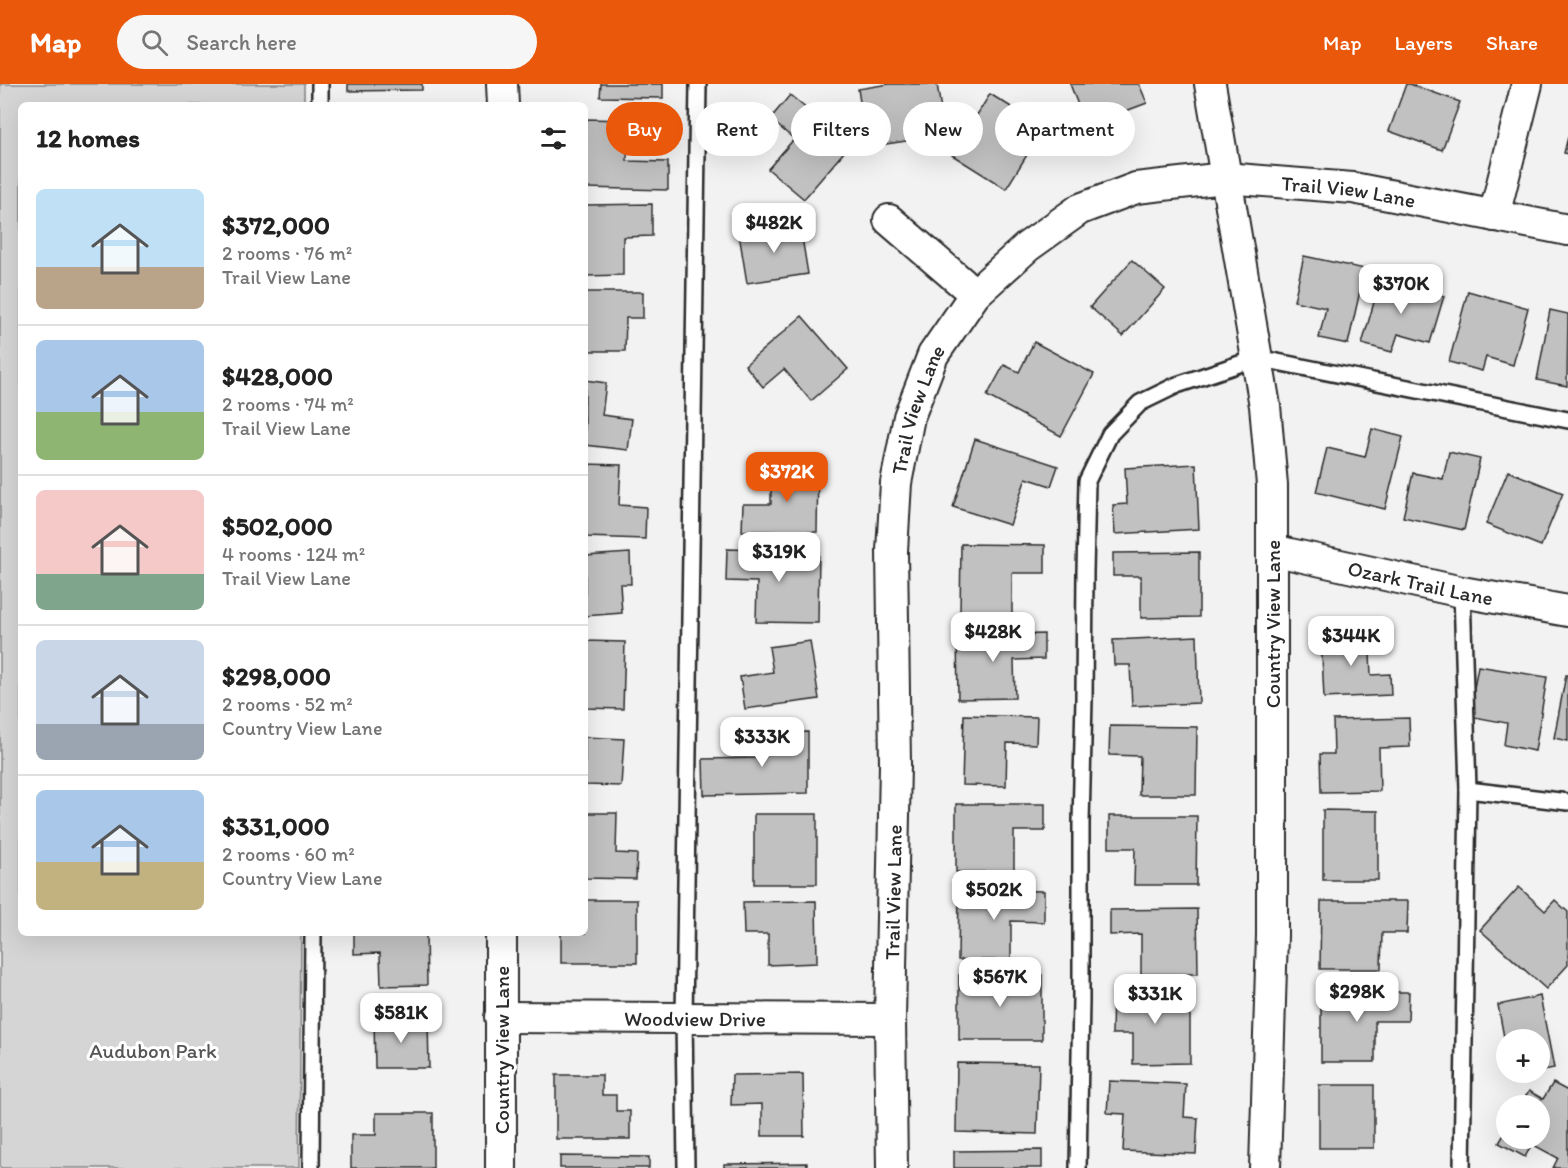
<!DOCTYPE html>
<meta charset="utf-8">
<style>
body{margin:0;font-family:Itim,sans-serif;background:#f6f6f6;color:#222;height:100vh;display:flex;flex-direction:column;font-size:22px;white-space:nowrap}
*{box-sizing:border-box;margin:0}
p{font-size:20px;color:#767676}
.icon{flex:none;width:33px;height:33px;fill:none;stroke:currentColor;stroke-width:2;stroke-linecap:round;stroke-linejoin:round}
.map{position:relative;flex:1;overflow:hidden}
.panel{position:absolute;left:18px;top:18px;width:570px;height:834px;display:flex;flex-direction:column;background:#fff;border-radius:9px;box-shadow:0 6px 24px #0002}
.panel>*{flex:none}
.top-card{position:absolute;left:606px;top:18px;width:570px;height:54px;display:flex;gap:12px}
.controls{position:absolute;left:1496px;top:945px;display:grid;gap:12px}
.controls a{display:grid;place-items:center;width:54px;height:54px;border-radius:50%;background:#fff;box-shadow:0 6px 24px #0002;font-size:30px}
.price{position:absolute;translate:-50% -51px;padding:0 14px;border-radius:12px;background:#fff;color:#222;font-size:20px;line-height:39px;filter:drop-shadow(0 2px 3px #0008)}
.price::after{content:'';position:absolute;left:50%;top:36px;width:18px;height:14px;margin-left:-9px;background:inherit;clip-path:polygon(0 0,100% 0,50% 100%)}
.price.active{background:#ea580c;color:#fff}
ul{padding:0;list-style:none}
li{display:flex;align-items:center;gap:18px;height:150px;padding:0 18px}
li+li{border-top:2px solid #e0e0e0}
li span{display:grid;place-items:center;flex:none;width:168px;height:120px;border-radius:9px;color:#555}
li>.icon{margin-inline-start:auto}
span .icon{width:72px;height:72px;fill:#fffc;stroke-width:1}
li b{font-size:26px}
h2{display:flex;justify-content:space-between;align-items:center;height:72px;padding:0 18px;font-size:26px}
.pill{padding:0 21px;border-radius:27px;background:#fff;box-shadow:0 6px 24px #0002;font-size:21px;line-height:54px}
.pill.active{background:#ea580c;color:#fff}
header{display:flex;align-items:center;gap:36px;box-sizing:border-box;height:84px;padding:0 30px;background:#ea580c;color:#fff}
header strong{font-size:28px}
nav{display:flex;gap:33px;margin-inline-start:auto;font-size:21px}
.search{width:420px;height:54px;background:#f6f6f6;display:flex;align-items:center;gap:15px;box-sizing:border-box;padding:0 21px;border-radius:33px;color:#767676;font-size:22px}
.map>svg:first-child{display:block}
</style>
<header>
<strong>Map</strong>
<div class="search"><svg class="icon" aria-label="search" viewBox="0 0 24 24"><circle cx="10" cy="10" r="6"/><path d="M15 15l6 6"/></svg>Search here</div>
<nav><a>Map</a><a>Layers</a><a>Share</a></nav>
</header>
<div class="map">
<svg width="1568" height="1084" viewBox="0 0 1568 1084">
<rect width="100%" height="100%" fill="#f2f2f2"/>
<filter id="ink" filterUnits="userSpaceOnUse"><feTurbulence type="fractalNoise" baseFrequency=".0167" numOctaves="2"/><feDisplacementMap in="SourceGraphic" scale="12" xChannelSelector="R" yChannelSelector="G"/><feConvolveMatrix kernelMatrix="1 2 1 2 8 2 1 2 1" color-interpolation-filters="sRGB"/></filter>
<g filter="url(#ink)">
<path fill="#d5d5d5" stroke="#808080" stroke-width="1.5" d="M0,0H304V21H21V849H301L299,1084H0Z"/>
<g fill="#c1c1c1" stroke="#2b2b2b" stroke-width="1.5">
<path d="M348,0H422V6L348,7Z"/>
<path d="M601,0H663V14L600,13Z"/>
<path d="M889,0H937L945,51L867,63L858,5Z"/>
<path d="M1070,0H1139L1147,19L1086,42Z"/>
<path d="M1406,0H1410L1460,18L1442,66L1389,47Z"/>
<path d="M990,10L1013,24L999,47L1030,66L1006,105L952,71Z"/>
<path d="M790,11L850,61L804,115L768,85L794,55L770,35Z"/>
<path d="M585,35L628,36L627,77L668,78V106L585,104Z"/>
<path d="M1568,53V70L1564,69Z"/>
<path d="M652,120V152L623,153V191L585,192V121Z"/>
<path d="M800,141L808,190L747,199L739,150Z"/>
<path d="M1304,172L1365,185L1348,260L1319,254L1326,224L1294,217Z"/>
<path d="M1132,176L1165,205L1123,252L1090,223Z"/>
<path d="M1381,194L1444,212L1430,259L1398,250L1392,268L1362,260Z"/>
<path d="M1468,207L1528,224L1513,281L1486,273L1482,287L1449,278Z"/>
<path d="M585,208H643V234H626L625,267H585Z"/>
<path d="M1550,226L1568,230L1567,302L1537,296Z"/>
<path d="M802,232L848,285L811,317L784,285L763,303L745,281Z"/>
<path d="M1034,258L1094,290L1061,352L987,312L1004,281L1019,288Z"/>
<path d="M585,296L606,299L602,331L632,335L628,366L585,361Z"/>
<path d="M1372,345L1403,353L1385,425L1316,408L1327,364L1365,373Z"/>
<path d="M975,355L1058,382L1051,402L1026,394L1010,441L953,423Z"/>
<path d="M1449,368L1480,375L1464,446L1403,433L1413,389L1443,395Z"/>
<path d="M585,380L621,381L619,421L646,423L645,455L585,453Z"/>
<path d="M1196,380L1199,445L1115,450L1113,421L1127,420L1125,384Z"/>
<path d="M771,384H818L817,448L742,447L743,420H771Z"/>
<path d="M1508,387L1563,409L1541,462L1486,440Z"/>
<path d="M961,460L1045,461V489H1012V530H960Z"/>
<path d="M727,465L819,467L818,539L756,538L757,498L726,497Z"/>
<path d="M1199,468V533L1141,534V492H1113V469Z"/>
<path d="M630,469L631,500H620L622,529L585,532V472Z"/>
<path d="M1369,548L1371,591L1390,590L1391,611L1324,614L1321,551Z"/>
<path d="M1044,550V575L1014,576L1015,614L958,615L957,552Z"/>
<path d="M1197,552L1199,619L1132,622L1130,581H1114L1113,556Z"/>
<path d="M585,557L625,558L623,625L585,624Z"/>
<path d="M810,557L819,615L745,625L740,593L773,588L769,563Z"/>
<path d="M1478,582L1547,593L1535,667L1504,661L1507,639L1469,632Z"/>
<path d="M1566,591H1568V657L1554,654Z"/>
<path d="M964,631L1037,633L1036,660L1007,659L1006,702L962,701Z"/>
<path d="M1409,634L1410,663L1379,664L1380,707L1321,708L1320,670H1334L1333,636Z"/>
<path d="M1110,642L1197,643L1196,711H1139L1140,672L1109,671Z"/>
<path d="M808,648V709L704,711L703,675L756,674V649Z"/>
<path d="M585,653L624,655L621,702L585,701Z"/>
<path d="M956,720H1045V747H1014V788H956Z"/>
<path d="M1323,726L1378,727V796H1323Z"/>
<path d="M585,729H617L616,769L637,770L636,795L585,794Z"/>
<rect x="754" y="730" width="63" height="70"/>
<path d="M1109,732H1197L1196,801H1134L1135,764H1109Z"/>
<path d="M1519,803L1545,827L1555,816L1568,828V881L1546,905L1480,846Z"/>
<path d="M959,806L1044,807V838L1011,837V876H958Z"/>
<path d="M585,816H637V879H561V849H585Z"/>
<path d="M816,817L817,879L768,881V850H744L743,818Z"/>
<path d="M1321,817H1408L1407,849H1382L1381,885H1320Z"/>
<path d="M1197,825L1198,890H1141V850L1110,851V826Z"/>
<path d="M354,849H426L427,901L381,902L380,869L354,870Z"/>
<rect x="959" y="891" width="83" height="65"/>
<path d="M1113,907H1190V979L1133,980V950H1112Z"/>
<path d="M1321,908H1409L1408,937H1375V978H1321Z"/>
<path d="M1540,912L1554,984L1539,987V956H1506V964L1498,921Z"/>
<path d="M374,936H428L429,984H375Z"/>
<path d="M957,979L1039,980L1037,1050L956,1048Z"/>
<path d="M1511,988H1531L1511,992Z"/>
<path d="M803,990L804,1052H762V1020L731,1021L732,991Z"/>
<path d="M556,991H602V1011H616V1027H630V1055H556Z"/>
<path d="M1109,997L1186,1000L1184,1033L1198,1034L1196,1070L1123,1067L1125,1030L1107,1029Z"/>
<path d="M1553,999L1568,1007V1084H1553L1558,1074L1532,1060L1525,1073L1499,1059L1506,1047V1054H1539V1022H1520L1529,1007L1543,1015Z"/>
<rect x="1319" y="1001" width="55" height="63"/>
<path d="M376,1029H433V1084H351V1051H376Z"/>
<path d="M1042,1066V1084H954V1067Z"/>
<path d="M560,1072L649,1073V1084H560Z"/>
<path d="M807,1079V1084H724V1080Z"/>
</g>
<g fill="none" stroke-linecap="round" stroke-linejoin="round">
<g stroke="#2b2b2b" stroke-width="20">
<g id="lane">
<path d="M320,21V0"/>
<path d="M1468,706L1568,718"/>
<path d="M311,1084L313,849"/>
<path d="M686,1084L684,934L698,0"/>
<path d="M1078,1084L1081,916V739L1084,615L1085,488L1087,397L1110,350L1140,319L1177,301L1257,274L1568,336"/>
<path d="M1462,1084L1468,706L1462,508"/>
</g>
</g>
<g stroke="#2b2b2b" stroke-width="34">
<g id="street">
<path d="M502,0L503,21"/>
<path d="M1210,0L1265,322L1272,401V851L1265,1084"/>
<path d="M1494,132L1527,0"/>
<path d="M889,136L975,210"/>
<path id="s1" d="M1272,466L1462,508L1568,527"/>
<path id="s2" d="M500,933L890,935"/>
<path d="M501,1084V849"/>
<path id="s3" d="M892,1084L890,935L895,680L892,467L896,399L909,333L933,271L975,210L1027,163L1080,125L1136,104L1225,94L1353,104L1568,146"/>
</g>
</g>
<use href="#lane" stroke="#fff" stroke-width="15"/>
<use href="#street" stroke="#fff" stroke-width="30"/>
</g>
</g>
<g text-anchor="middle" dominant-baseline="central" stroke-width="6" stroke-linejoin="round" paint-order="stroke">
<g font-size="21" fill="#2b2b2b" stroke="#fff">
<text stroke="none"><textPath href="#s3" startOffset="1302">Trail View Lane</textPath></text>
<text stroke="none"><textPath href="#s3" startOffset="762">Trail View Lane</textPath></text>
<text stroke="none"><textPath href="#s1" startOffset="152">Ozark Trail Lane</textPath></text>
<text transform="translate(1272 540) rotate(-90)">Country View Lane</text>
<text stroke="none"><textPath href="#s3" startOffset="276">Trail View Lane</textPath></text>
<text stroke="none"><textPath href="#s2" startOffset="195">Woodview Drive</textPath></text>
<text transform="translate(501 966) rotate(-90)">Country View Lane</text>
</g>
<g font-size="21" fill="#565656" stroke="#fff">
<text x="153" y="966">Audubon Park</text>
</g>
</g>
</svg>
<div class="controls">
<a>+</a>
<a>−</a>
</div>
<b class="price" style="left:774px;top:170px">$482K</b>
<b class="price" style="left:1401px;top:231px">$370K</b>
<b class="price active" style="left:787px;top:419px">$372K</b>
<b class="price" style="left:779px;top:499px">$319K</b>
<b class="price" style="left:993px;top:579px">$428K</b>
<b class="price" style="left:1351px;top:583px">$344K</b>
<b class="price" style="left:762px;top:684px">$333K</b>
<b class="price" style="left:994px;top:837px">$502K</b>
<b class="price" style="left:1000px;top:924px">$567K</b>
<b class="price" style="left:1357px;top:939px">$298K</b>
<b class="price" style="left:1155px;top:941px">$331K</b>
<b class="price" style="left:401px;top:960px">$581K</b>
<div class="top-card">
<a class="pill active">Buy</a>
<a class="pill">Rent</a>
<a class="pill">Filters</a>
<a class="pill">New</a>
<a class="pill">Apartment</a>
</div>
<section class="panel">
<h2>12 homes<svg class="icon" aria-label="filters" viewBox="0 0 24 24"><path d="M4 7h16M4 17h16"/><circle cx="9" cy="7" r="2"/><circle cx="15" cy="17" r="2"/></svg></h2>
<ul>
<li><span style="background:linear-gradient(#bfe0f5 65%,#b9a48a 0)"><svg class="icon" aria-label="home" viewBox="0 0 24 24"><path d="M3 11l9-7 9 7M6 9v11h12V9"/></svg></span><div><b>$372,000</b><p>2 rooms · 76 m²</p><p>Trail View Lane</p></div></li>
<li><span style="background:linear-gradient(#a9c7e8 60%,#8fb573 0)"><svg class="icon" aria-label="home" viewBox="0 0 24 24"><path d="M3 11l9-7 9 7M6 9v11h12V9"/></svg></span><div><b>$428,000</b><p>2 rooms · 74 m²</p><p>Trail View Lane</p></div></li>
<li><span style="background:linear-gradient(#f6c9c9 70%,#7fa58c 0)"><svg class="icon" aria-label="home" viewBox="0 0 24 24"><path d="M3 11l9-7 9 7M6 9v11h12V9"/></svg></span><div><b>$502,000</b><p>4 rooms · 124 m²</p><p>Trail View Lane</p></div></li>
<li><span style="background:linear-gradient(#c9d6e8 70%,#9aa5b1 0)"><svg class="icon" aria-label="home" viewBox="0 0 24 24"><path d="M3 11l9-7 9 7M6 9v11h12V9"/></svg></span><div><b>$298,000</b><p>2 rooms · 52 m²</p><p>Country View Lane</p></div></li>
<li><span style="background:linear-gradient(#a9c7e8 60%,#c2b280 0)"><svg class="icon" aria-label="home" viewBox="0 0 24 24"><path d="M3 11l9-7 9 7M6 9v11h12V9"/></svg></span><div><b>$331,000</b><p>2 rooms · 60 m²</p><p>Country View Lane</p></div></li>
</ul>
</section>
</div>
